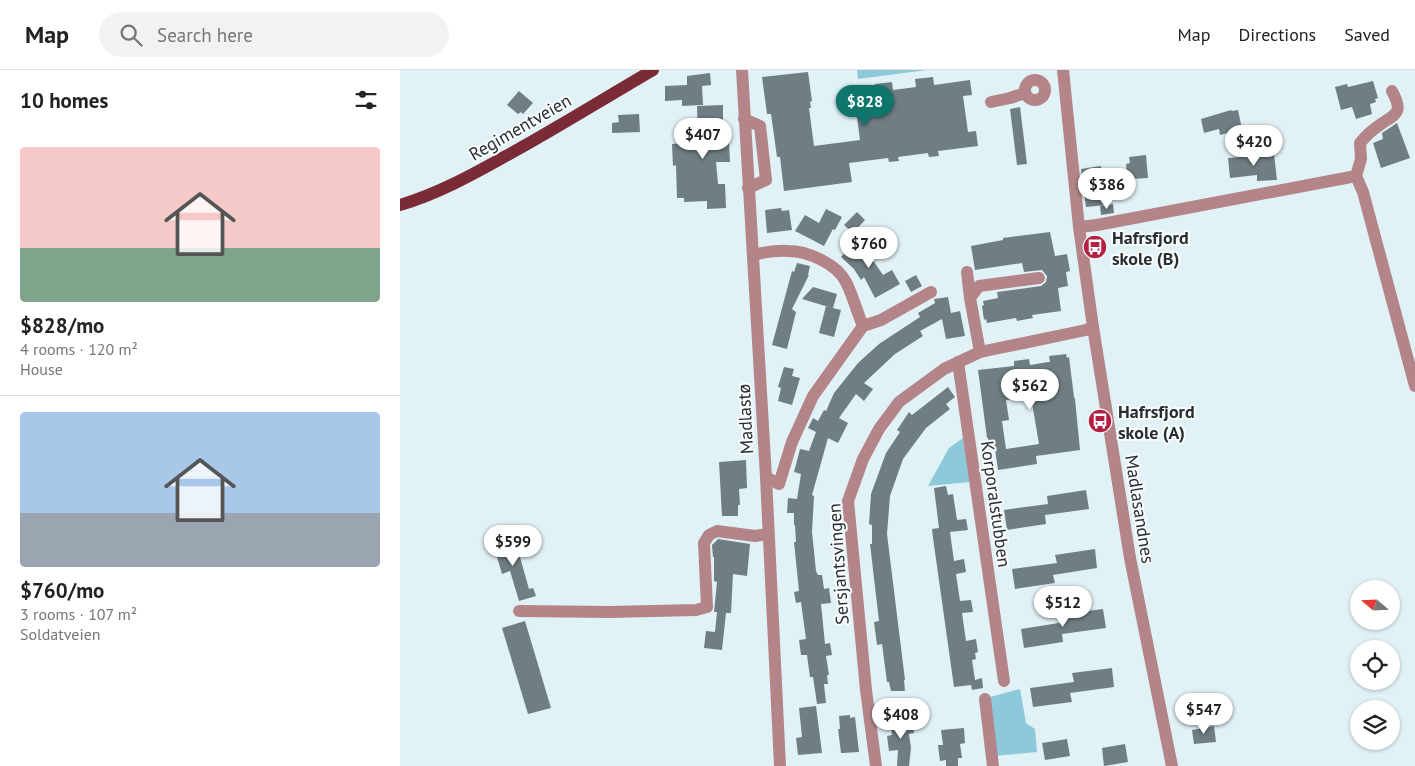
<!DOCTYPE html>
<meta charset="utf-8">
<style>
body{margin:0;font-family:"PT Sans",sans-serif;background:#f2f2f2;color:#222;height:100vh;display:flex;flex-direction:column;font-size:19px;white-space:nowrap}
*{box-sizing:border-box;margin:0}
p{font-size:16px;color:#767676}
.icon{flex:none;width:28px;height:28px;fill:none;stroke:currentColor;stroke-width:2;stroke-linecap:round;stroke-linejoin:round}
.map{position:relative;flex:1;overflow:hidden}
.details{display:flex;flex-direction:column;background:#fff;width:400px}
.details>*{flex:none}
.needle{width:32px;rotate:289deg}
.tools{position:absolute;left:950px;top:510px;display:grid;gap:10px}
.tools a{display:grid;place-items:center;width:50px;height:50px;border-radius:50%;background:#fff;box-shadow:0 1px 4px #0004;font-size:25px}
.price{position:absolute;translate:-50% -42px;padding:0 11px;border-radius:18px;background:#fff;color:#222;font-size:16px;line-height:32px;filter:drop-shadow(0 1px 2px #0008)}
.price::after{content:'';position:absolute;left:50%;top:30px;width:15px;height:11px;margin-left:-8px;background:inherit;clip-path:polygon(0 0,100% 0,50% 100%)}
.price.active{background:#0f766e;color:#fff}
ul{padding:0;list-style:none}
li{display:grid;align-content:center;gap:10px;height:265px;padding:0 20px}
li+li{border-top:1px solid #e0e0e0}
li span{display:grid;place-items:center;height:155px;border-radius:5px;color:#555}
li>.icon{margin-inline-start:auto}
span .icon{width:90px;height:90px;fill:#fffc;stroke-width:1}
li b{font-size:21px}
h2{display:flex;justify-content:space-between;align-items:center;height:60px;padding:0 20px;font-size:21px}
header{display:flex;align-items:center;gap:30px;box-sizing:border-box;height:70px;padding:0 25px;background:#fff;border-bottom:1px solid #e0e0e0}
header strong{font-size:24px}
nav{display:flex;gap:28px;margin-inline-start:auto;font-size:18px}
.search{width:350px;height:45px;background:#f2f2f2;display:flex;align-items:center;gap:12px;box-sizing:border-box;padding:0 18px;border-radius:28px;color:#767676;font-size:19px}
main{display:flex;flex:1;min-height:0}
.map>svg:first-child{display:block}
</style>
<header>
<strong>Map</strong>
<div class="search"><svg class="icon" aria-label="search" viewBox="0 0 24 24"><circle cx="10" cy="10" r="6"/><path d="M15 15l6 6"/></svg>Search here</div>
<nav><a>Map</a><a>Directions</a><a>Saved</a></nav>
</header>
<main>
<section class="details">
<h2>10 homes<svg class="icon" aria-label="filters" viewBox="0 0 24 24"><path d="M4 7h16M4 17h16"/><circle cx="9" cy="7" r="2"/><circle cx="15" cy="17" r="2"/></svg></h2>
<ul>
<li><span style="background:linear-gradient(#f6c9c9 65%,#7fa58c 0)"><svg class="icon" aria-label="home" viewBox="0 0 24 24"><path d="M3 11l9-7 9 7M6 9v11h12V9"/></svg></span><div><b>$828/mo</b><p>4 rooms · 120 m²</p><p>House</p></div></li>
<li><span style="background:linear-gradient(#a9c7e8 65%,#9aa5b1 0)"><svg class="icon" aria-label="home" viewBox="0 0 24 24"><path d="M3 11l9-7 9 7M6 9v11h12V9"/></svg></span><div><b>$760/mo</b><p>3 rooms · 107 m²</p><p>Soldatveien</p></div></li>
</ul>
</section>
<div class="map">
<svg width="1015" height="696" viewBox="0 0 1015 696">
<rect width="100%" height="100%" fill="#e1f2f7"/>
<g fill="#8dc9da">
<path d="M457,0H527L458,9Z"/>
<path d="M563,368L570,412L528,416L549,378Z"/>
<path d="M620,619L626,653L635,659L637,682L595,686L586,628Z"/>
</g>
<g fill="#6f7e83" fill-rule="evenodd">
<path d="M408,2L412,31L410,32L411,38H409L414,76L460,70L456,40H452L450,26L476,22L475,14L492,12L493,20L516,17L515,9L533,7L534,15L570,10L572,25L563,26L568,62L576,61L578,76L538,81L539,86L529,87L528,83L498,87L499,91L489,92L488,88L449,93L452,112L384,121L380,87H377L371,44H367L362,7Z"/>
<path d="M310,3L311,15L302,16L303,35L282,36V30L265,31V16L287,15V6Z"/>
<path d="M973,11L978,28L975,29L976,32L970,34L972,44L956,49L952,37L941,40L935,17L947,14L948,17Z"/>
<path d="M119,21L133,33L123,44L121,42L118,44L107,35Z"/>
<path d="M323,35V72L329,71L330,92H316L318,114H325L326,138L307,139V131L284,132V128H277L276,95L273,96L272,74L298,72L297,36Z"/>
<path d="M620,37L627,94L617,95L610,39Z"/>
<path d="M831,40L832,41L838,40L842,59L820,65L819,59L804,63L801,49Z"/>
<path d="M239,44L240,62L212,63V53L219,52L218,45Z"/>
<path d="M997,53L1010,88L981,98L973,73L983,69L982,63Z"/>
<path d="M874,84L877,110L857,111V105L830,108L828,88Z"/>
<path d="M746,85L748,108L731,109L730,103H727L726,94L730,93L729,87Z"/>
<path d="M701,96L706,135L686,137L681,99Z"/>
<path d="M713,134L714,143L701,145L700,136Z"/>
<path d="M381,138L382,141L389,140L392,160L367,163L365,140Z"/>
<path d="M426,139L442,147L435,160L433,159L424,176L395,161L405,145L419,153Z"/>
<path d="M457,142L465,150L453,163L444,155Z"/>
<path d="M650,162L655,186L667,184L670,201L666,202L668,216L658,218L661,241L632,245L633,248L617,251L616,248L587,253L586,249L584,250L582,236L584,235L583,231L598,228L597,222L641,216L646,212L647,206L642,200L624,202L622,193L575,200L571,176L603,170V168Z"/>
<path d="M459,167L472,179L468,183L483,205L492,200L500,214L475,228L464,207L461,210L454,199L441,187Z"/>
<path d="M397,193L410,196L408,205H409L392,239L396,242L387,279L372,275L392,201L394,202Z"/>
<path d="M516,205L522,216L511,222L505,211Z"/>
<path d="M413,217L437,224L433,238L441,240L434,267L419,263L426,236L432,238L402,229Z"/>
<path d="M548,227L551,243L560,241L565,266L546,269L542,249L520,261L523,266L495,284L464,313L473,319L464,331L456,324L439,348L448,353L438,373L428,368L412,425L414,426L412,462L416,501L418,505H422L424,519L429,518L431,533L421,534L425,574L430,573L432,585L426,586L429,605H427L428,614H424L426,633L417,634L413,607H410L407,585H401L399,570L406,569L401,532L396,533L394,522L399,521L394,472H396L395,455H394V443H387L388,428L397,429L401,404L394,402L400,379L409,381L416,362L408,358L413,348L418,351L424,340L426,341L434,323L458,293L479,274L520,247L518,243L535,233L534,229Z"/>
<path d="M666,284L667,288L669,287L674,327L675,329L680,380L636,386L637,394L598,400L594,372L589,373L588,368H587L578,300L614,296V291L629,289L630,295L648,292H650L649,286ZM631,327L639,374L606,379L602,351L609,350L606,330Z"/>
<path d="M384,297L394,299L392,306L400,308L392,335L378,331L381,318L378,317Z"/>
<path d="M548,317L555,327L546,334L550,339L526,358L503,389L490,426L487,464L505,610H504L505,621H491L489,612H487L482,574L477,575L474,552L479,551L470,474H472V455L469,454L471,424L486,383L500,362L497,360L509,342L512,345Z"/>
<path d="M346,390L347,418L339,419L340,435H338V446H322L319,392Z"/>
<path d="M546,416L548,425L553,424L557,450L566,449L568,460L550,462L554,491L564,489L566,502L556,504L560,531L571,530L573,542L562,543L566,571L576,569L578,582L575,583L576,589L572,590L575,610L582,608L583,618L572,620L571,615L554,617L533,468L532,459L539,458L534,418Z"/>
<path d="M686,420L689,439L645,445L646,454L607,460L604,440L648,434L647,426Z"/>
<path d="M114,466L129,519L133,518L136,526L119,531L110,501L102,504L93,473Z"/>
<path d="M318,469L350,474L347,506L333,504L331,543H326L322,580L304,578L306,561L315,562L317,542H314L317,512L314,511V487H313L312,475Z"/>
<path d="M695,479L697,498L653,505L655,513L615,519L612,499L657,493L655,485Z"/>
<path d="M703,539L706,558L662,564L663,572L624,578L621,559L665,552L664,544Z"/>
<path d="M125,551L151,638L128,644L102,558Z"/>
<path d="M712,598L714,617L670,623L672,632L633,637L630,618L674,612L672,603Z"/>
<path d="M416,636L422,683L398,685L396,668L402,667L399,638Z"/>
<path d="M450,645V648L455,647L459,682L443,683H441L438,659H440L439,646Z"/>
<path d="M512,648L514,663L509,664L511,678L509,696H497L498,680L489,681L487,666L492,665L490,651Z"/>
<path d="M814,656L816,672L794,674L792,660Z"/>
<path d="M564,658L565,673L560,674L562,688H558V696H546V690L540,691L538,675H543L541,660Z"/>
<path d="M667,669L670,686L645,690L642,673Z"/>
<path d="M725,674L728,692L704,696L702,678Z"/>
</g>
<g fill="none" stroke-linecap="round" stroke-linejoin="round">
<g stroke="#b48588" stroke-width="12">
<path d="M342,0L366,407L380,696"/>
<path d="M663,0L679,157L693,257L730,488L772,696"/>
<circle cx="635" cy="20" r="10"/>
<path d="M591,32L610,28L625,23"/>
<path d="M344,49L360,56L366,110L348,118"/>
<path d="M956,106L963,122L1015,316"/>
<path d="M679,157L697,155L956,106L961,89L960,73C965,67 971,61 977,57C994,44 1005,45 992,21"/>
<path d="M353,185C365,182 376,180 388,181C408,181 437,194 446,212C453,226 457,242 463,256L413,326L392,372L379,414L366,407"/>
<path d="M567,202L570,228"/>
<path d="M463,256L481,250L531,222"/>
<path d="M580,282L570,228L579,216L639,208"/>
<path d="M558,292L604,611"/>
<path d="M119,541L210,542L296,540L307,537L304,473L309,465L317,461L355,466L368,464"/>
<path d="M585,629L593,696"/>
<path d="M476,696L466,620L448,431L463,389L479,359L499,332L544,299L580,282L686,260L693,257"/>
</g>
<path stroke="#7b2b36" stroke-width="12" d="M0,135C37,124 70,106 104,87C154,60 203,29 253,0"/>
</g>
<defs>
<g id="bus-disc" transform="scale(1.25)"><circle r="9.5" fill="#b32041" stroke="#f9fcfd"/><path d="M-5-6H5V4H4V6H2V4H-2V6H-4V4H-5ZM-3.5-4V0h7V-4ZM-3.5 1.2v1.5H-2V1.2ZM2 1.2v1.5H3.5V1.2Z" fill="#fff"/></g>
</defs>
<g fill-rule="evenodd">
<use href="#bus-disc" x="695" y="177"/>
<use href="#bus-disc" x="700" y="351"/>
</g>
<g text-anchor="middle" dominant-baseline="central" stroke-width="4" stroke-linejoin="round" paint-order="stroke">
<g font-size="18" fill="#272e30" stroke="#f9fcfd">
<text transform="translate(120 57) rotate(-30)">Regimentveien</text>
<text transform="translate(345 349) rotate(-93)">Madlastø</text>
<text transform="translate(596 434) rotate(82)">Korporalstubben</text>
<text transform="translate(740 439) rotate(81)">Madlasandnes</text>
<text transform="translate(438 494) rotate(-94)">Sersjantsvingen</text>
</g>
<g font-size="18" font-weight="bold" fill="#272e30" stroke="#f9fcfd" text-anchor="start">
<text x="712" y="167">Hafrsfjord<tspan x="712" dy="21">skole (B)</tspan></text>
<text x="718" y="341">Hafrsfjord<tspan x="718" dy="21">skole (A)</tspan></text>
</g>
</g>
</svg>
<div class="tools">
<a><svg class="needle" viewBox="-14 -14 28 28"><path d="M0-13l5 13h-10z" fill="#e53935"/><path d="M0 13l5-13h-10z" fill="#767676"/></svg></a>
<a><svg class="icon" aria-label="locate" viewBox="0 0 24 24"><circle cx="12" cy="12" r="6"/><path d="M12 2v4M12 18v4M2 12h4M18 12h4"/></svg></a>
<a><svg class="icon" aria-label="layers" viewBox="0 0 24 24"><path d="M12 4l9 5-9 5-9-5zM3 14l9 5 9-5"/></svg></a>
</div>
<b class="price active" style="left:465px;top:57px">$828</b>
<b class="price" style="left:303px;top:90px">$407</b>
<b class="price" style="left:854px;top:97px">$420</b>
<b class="price" style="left:707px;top:140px">$386</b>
<b class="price" style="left:469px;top:199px">$760</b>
<b class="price" style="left:630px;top:341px">$562</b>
<b class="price" style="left:113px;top:497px">$599</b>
<b class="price" style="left:663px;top:558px">$512</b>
<b class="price" style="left:804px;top:665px">$547</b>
<b class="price" style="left:501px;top:670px">$408</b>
</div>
</main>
